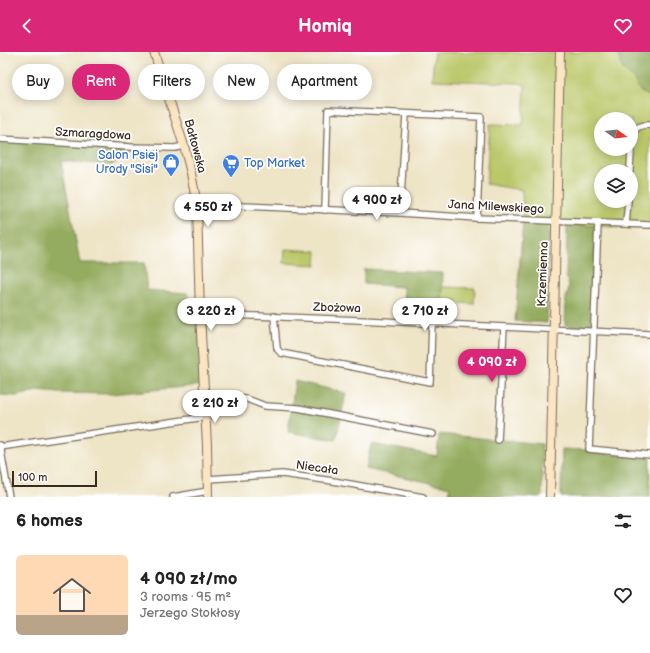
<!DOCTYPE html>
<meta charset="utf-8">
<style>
body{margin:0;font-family:"Balsamiq Sans",sans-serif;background:#f2f2f2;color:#222;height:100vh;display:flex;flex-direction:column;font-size:15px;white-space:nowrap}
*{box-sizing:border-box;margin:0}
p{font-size:13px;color:#767676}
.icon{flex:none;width:22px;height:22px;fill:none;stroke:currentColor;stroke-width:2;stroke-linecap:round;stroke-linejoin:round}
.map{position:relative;height:445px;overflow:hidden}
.sheet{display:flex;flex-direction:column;background:#fff;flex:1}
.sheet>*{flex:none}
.guide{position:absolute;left:12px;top:12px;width:400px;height:36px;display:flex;gap:8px}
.needle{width:26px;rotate:104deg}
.tools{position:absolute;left:594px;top:60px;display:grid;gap:8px}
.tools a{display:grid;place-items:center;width:44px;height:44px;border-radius:50%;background:#fff;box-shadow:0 2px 10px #0003;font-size:20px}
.scale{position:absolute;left:12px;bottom:10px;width:85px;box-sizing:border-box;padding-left:4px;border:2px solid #3b2a1e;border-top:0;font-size:11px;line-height:14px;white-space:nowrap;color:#3b2a1e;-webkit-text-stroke:3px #fff;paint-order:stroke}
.price{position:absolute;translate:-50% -34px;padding:0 9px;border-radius:14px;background:#fff;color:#222;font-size:13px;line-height:26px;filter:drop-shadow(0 1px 2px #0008)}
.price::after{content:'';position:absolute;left:50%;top:24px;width:12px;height:9px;margin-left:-6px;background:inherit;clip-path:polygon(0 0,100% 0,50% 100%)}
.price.selected{background:#db2777;color:#fff}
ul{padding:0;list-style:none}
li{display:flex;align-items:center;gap:12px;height:100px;padding:0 16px}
li span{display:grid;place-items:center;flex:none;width:112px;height:80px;border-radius:6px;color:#555}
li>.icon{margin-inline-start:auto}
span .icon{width:48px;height:48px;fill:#fffc;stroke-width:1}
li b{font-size:17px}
h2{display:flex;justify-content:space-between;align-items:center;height:48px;padding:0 16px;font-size:17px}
.pill{padding:0 14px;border-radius:18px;background:#fff;box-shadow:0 2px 10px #0003;font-size:14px;line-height:36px}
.pill.selected{background:#db2777;color:#fff}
header{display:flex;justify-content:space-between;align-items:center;height:52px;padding:0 16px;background:#db2777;color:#fff;font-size:18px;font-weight:600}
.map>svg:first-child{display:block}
</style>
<header><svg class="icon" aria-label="back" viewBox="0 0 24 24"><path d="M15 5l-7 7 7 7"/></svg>Homiq<svg class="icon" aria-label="heart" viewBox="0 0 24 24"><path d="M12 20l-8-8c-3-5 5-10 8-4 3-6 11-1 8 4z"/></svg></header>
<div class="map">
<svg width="650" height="445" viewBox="0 0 650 445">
<rect width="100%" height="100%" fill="#fff"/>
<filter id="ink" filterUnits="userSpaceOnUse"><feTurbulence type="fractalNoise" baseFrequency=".025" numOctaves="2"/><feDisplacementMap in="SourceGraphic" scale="8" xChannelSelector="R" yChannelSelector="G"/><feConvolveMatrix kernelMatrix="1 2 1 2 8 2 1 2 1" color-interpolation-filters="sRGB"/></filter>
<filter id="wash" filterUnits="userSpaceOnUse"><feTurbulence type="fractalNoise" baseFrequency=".012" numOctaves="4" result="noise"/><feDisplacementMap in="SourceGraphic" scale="16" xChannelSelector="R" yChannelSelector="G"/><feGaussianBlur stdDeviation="0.9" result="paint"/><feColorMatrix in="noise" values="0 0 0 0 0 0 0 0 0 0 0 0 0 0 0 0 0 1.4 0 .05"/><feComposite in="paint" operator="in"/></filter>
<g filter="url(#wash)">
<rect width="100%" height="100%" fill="#eee4c6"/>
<g fill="#bbc86a" stroke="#7b7944" fill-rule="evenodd">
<path d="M434,0H617L623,17L634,28L641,40L650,44V177L597,174L547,173L523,171L522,138L486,132L490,72L523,73L525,33L519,31L432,28ZM601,67H631V97H601ZM601,119H631V149H601Z"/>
<path d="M285,197L317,199L316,213L284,211Z"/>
<path d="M443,235L475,236L474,252L442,250Z"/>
</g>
<g fill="#94ac5e" stroke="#686b3e">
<path d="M617,0H650V44L641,40L634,28L623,17Z"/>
<path d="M0,87L138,95L111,113L61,109L80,211H144L147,238L187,241L200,262L204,333L111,342L60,341L37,339L17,344L0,343Z"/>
<path d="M523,171L547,173L549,176L547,271L515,269Z"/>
<path d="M567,174H597L591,273L585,277L569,274L565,273L566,246L568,240L569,234L566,223Z"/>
<path d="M364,217L443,221L442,250L443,258L405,255L404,235L364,232Z"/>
<path d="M295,329L346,341L336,388L288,380Z"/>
<path d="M439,382L542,392V445H535L528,444V445H449L450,435L366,417L371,392L437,404Z"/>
<path d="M562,397L587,398V400L650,406V445H561Z"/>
</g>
</g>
<g filter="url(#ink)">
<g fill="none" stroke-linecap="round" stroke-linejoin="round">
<g stroke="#7a6b59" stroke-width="8">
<g id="street">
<path d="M0,87L130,95L175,96L184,94"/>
<path d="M630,119C630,111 631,104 631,96C632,82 633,72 650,73"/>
<path d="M197,153L215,152L243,154L400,161L477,166L650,173"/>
<path d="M325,158L328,58L481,65L477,166"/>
<path d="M400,161L406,62"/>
<path d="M598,171L589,397L650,403"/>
<path d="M626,172L628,149"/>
<path d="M200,262L360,268L650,282"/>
<path d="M274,264L277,296L278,298L281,301L430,330L432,271"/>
<path d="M205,345L247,347L265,354L298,356L433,382"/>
<path d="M498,388L504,275"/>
<path d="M0,393L9,445"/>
<path d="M0,395L205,365"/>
<path d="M208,427L282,422L333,429L423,445"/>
<path d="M173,445L208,439"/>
</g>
</g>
<g stroke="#7a6b59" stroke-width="10">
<g id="secondary">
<path d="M154,0L184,94L191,121L197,153L200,262L207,393L208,445"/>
<path d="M550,445L560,0"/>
</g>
</g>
<use href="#street" stroke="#fff" stroke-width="5.5"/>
<use href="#secondary" stroke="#fbe6c3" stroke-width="8"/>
</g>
</g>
<defs>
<g id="shop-pin" transform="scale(0.9)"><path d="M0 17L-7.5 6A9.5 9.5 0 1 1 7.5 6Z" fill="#3f7fe0" stroke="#fff"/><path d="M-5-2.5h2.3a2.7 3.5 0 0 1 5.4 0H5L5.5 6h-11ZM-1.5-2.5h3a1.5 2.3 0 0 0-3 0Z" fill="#fff"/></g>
<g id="supermarket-pin" transform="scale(0.9)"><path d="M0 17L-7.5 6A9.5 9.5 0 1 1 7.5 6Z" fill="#3f7fe0" stroke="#fff"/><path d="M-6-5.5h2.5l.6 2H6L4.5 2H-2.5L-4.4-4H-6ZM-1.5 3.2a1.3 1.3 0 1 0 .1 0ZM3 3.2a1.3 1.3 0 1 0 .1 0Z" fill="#fff"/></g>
</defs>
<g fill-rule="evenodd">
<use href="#shop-pin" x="171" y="110"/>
<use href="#supermarket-pin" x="231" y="111"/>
</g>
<g text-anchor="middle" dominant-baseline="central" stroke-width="3.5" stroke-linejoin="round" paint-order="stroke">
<g font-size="12" fill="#3b2a1e" stroke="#fff">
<text transform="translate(93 82) rotate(3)">Szmaragdowa</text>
<text transform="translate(195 94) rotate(75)">Bałtowska</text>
<text transform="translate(496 155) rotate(3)">Jana Milewskiego</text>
<text transform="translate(543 222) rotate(-88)">Krzemienna</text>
<text transform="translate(337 256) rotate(2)">Zbożowa</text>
<text transform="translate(317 416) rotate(8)">Niecała</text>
</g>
<g font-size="12" fill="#366cbe" stroke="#fff" text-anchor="end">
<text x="158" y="103">Salon Psiej<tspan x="158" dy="14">Urody "Sisi"</tspan></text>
<text x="244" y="111" text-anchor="start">Top Market</text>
</g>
</g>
</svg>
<div class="tools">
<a><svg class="needle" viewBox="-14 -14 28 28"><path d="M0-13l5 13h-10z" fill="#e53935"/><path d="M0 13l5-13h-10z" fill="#767676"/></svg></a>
<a><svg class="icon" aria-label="layers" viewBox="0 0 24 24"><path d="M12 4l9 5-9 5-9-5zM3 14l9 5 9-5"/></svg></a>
</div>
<div class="scale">100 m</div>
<b class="price" style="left:377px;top:169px">4 900 zł</b>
<b class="price" style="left:208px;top:176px">4 550 zł</b>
<b class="price" style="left:211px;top:280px">3 220 zł</b>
<b class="price" style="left:425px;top:280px">2 710 zł</b>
<b class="price selected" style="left:492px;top:331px">4 090 zł</b>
<b class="price" style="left:215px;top:372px">2 210 zł</b>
<div class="guide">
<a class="pill">Buy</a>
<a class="pill selected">Rent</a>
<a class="pill">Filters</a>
<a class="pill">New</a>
<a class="pill">Apartment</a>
</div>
</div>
<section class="sheet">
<h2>6 homes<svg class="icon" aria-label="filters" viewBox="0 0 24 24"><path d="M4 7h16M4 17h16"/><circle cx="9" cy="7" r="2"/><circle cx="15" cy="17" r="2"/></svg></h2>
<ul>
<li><span style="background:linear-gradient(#ffd9b3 75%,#b9a48a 0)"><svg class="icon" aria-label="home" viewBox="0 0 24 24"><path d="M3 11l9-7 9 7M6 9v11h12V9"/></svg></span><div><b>4 090 zł/mo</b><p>3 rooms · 95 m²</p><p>Jerzego Stokłosy</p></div><svg class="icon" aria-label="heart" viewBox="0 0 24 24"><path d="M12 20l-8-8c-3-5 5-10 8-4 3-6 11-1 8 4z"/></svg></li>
</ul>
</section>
